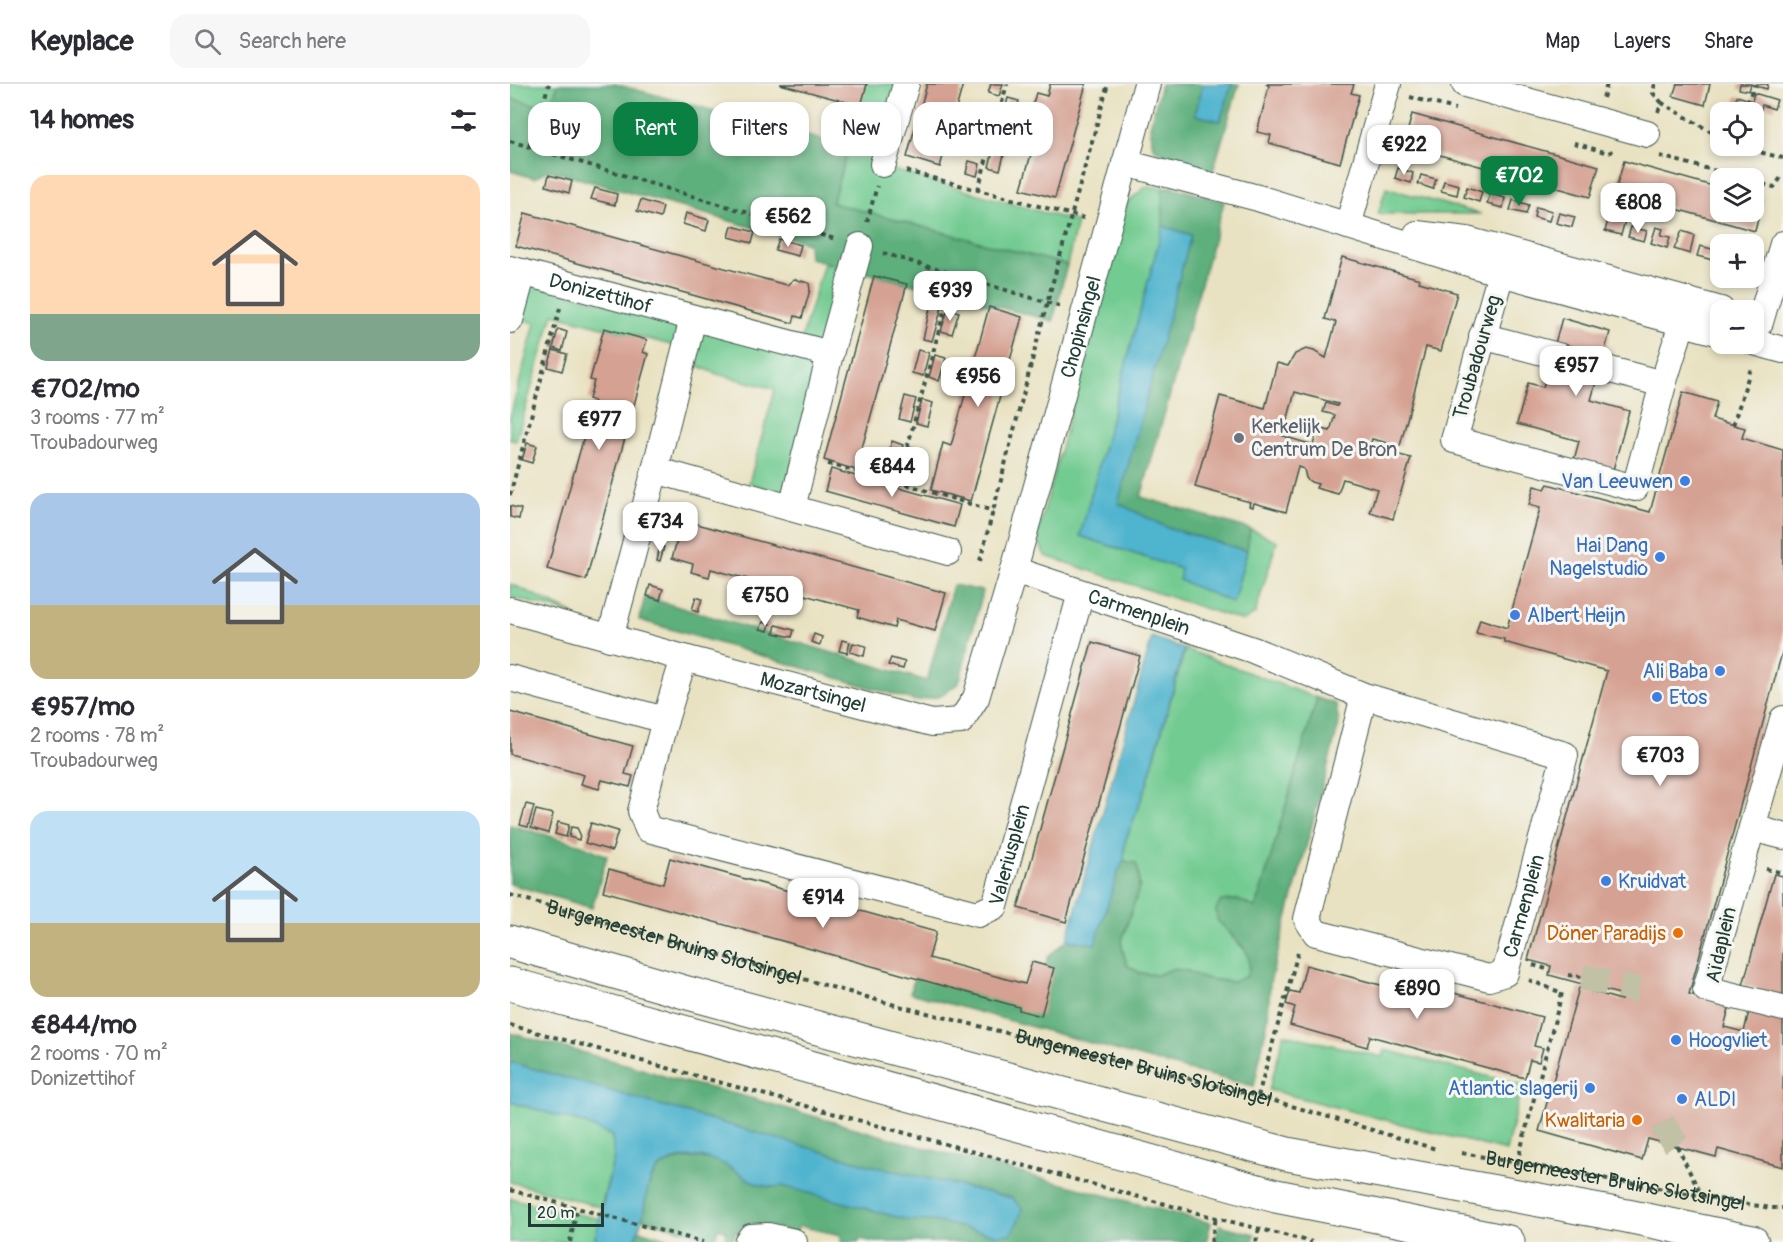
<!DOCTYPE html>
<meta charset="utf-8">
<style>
body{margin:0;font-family:Pangolin,sans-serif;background:#f7f7f7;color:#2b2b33;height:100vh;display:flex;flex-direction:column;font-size:22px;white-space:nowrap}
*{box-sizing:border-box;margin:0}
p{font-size:20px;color:#7c7c81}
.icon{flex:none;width:33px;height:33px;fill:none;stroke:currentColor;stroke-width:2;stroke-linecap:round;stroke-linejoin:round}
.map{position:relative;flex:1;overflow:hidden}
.drawer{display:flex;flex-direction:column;background:#fff;width:510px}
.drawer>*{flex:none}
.guide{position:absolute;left:18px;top:18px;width:570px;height:54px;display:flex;gap:12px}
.tools{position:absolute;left:1200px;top:18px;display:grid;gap:12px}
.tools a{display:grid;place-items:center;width:54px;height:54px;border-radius:12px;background:#fff;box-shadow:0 3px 9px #0003;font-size:30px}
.scale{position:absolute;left:18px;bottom:15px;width:76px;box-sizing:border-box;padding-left:6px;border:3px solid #1f3d34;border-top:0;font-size:16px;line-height:21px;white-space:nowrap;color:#1f3d34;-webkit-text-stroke:4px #f6f6f2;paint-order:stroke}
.price{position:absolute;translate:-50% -51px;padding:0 14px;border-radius:12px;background:#fff;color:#222;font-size:20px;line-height:39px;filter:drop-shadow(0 2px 3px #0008)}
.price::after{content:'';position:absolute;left:50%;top:36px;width:18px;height:14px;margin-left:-9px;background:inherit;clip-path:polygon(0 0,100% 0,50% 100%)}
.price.selected{background:#0b8043;color:#fff}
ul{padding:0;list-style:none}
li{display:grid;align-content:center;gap:12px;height:318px;padding:0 30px}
li span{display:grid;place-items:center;height:186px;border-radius:18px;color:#555}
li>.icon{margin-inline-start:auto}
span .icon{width:108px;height:108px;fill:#fffc;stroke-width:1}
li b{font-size:26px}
h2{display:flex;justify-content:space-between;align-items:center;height:72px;padding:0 30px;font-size:26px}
.pill{padding:0 21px;border-radius:18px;background:#fff;box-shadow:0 3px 9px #0003;font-size:21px;line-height:54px}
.pill.selected{background:#0b8043;color:#fff}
header{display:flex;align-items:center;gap:36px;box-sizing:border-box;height:84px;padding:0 30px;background:#fff;border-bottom:2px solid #e1e1e2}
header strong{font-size:28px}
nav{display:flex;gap:33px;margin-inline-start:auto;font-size:21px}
.search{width:420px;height:54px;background:#f7f7f7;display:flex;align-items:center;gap:15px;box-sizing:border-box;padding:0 21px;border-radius:18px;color:#7c7c81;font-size:22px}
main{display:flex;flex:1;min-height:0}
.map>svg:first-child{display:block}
</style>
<header>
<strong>Keyplace</strong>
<div class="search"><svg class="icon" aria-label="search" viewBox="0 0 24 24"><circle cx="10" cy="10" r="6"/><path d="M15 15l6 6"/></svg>Search here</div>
<nav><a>Map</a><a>Layers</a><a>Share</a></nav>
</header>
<main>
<section class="drawer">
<h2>14 homes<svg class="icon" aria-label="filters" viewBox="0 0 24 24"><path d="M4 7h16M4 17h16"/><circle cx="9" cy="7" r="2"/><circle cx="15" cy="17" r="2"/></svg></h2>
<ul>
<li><span style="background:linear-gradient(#ffd9b3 75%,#7fa58c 0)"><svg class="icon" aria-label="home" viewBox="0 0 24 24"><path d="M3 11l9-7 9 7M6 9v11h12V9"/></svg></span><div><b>€702/mo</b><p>3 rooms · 77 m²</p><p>Troubadourweg</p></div></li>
<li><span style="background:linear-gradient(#a9c7e8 60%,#c2b280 0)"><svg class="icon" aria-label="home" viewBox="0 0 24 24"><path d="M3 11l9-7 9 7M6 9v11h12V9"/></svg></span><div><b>€957/mo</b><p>2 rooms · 78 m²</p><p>Troubadourweg</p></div></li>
<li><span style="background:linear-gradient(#bfe0f5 60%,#c2b280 0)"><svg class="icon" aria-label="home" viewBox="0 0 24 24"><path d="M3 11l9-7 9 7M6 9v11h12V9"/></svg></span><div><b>€844/mo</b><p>2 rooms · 70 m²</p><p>Donizettihof</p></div></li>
</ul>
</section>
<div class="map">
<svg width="1273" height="1158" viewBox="0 0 1273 1158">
<rect width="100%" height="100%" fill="#f6f6f2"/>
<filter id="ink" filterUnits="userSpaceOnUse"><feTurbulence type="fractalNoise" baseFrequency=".0167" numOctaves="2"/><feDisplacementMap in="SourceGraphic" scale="12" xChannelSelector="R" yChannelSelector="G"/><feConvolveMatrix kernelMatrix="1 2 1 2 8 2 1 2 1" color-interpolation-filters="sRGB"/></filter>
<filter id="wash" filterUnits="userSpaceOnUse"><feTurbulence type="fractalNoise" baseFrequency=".008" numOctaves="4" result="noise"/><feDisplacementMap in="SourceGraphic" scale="24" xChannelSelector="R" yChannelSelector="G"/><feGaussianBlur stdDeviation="1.35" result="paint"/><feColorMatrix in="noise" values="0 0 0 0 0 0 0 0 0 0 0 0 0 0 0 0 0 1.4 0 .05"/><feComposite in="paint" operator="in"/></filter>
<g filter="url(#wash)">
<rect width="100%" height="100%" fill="#e9e2c2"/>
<g fill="#72cb91" stroke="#488462" stroke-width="1.5">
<path d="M0,0H48L40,24L0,15Z"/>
<path d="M356,0H387L366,81L567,138L557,181L322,119Z"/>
<path d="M635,103H663L652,106L653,142L570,452L671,485L723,518L737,467L740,445L767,457L745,530L733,537L535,472L527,453L617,119Z"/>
<path d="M876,104L971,130H868Z"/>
<path d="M314,179L334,183L274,409L239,399L265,305L207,290L184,280L193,246L287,270Z"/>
<path d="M0,192L172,241L165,262L43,230L6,357L0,356V333L25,239L0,232Z"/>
<path d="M0,500L8,503L64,530L0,513Z"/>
<path d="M675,565L807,614L746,824L727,816L711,817C714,828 716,841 721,851C729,867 748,863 737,892L723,898L692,894L678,887L662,885L647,891L630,889L617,881L611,859L630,802L626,780L614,777L615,758L637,700Z"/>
<path d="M774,950L873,973L875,966L1012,1001L996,1067L759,1006Z"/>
<path d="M0,1018L73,1039L102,1052L104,1073L91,1123L0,1098Z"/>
<path d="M0,1114L46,1126L91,1135L84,1158H0Z"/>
</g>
<g fill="#5daf7b" stroke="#3e7658" stroke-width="1.5">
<path d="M48,0H105L339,63L322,119L557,181L543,237L299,174L298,159L39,86L24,94L0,87V14L39,24Z"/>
<path d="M651,0H693L685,31L710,37L722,0H729L702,90L668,81L643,63L640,43Z"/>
<path d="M663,103L714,118L631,413L740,445L737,467L658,444L607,419L681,151L653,142L652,106Z"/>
<path d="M443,501L473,507L449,599L431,612L406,617L129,536L135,513L417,597Z"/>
<path d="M807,614L826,620L829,640L760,898L758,935L744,1002L674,985L400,909L406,890L525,922L538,873L557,856L565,858L614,777L626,779C637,807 616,831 612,858C611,864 615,874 617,881L630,889L647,891L662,885L678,887L692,894L723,898L737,892C747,866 723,854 707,836L706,825L711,817L728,816L746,824Z"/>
<path d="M0,741L72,761L97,772L82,824L0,800Z"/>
<path d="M0,949L119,981L166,996L226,1010L404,1061L701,1139L696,1158H364L350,1155L348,1158H331V1151L289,1142L286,1149C262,1144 232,1128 221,1158H214L217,1147L208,1144L205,1155L132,1135C138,1104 137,1079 175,1075C184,1074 197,1073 207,1077C232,1086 243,1108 273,1102L398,1136L424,1137L486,1151L502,1114L359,1081L0,978Z"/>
<path d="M709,1141L745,1150L743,1158H705Z"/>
<path d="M128,1146L171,1158H125Z"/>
</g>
<g fill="#4fb4ce" stroke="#377881" stroke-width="1.5">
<path d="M693,0H722L710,37L685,31Z"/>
<path d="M653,142L681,151L608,419L658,444L737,467L723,519L669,496L671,485L570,452Z"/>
<path d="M642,553L674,565L637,700L615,758L614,777L608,788L585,860L557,856Z"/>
<path d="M0,978L359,1081L502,1114L512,1124L510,1133L501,1150L486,1151L424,1137L398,1136L273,1102C242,1108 232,1085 206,1077C185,1069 151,1073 141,1095C136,1106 135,1120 133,1131C131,1140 127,1149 125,1158H84L104,1073L102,1052L73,1039L0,1018Z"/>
</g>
<g id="blocks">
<g fill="#d5a192" fill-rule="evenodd">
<path d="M270,0H357L351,22Z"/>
<path d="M417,0H453L430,83L397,73Z"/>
<path d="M481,0H493L489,12L478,9Z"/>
<path d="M540,0H576L545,114L511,105L531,36L519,33L526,9L537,12Z"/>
<path d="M756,0H844L841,9L849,11L830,79L759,59L761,51L747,48L759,2Z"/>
<path d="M1167,0H1200L1195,21L1163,12Z"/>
<path d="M1230,0H1241L1239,7L1229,5Z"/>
<path d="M1247,0H1258L1257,5L1246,2Z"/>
<path d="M1244,9L1267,16L1264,25L1252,21L1250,28L1240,25Z"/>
<path d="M1227,12L1237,15L1233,28L1223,27Z"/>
<path d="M498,14L509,17L503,40L492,37Z"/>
<path d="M902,30L1089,82L1080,113L894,61Z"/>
<path d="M472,32L483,35L476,58L466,55Z"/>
<path d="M1244,34L1248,35L1244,49Z"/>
<path d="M485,60L496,63L490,86L479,83Z"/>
<path d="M459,77L470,80L467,92L456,89Z"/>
<path d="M1114,77L1210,104V128H1244V113L1253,115L1245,147L1105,108Z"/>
<path d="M888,84L903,89L901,99L885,94Z"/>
<path d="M39,91L62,97L59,109L36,102Z"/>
<path d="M911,91L926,95L923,105L908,100Z"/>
<path d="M934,97L949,101L947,111L931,107Z"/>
<path d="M957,103L972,108L969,118L954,113Z"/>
<path d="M85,104L107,110L105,121L81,115Z"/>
<path d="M980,110L995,114L993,124L977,120Z"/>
<path d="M131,116L153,123L150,134L127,127Z"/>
<path d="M1003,116L1019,121L1016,130L1000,126Z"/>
<path d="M1026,123L1042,127L1039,137L1024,133Z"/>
<path d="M15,129L269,199L277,201L284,195L299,199L300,206L292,234L285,232L283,239L6,162Z"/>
<path d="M176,129L199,136L196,147L173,140Z"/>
<path d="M1049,129L1065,133L1062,143L1046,139Z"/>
<path d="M1100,129L1116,133L1111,151L1095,147Z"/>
<path d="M222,142L245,148L242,159L219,153Z"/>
<path d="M1121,143L1137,147L1134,157L1118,153Z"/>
<path d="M1146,143L1153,145L1151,151L1160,153L1157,164L1141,159Z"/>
<path d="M1172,147L1184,151L1180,170L1164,165Z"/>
<path d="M269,155L291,161L288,172L265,166Z"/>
<path d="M1190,162L1206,166L1203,176L1187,172Z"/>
<path d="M832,173L910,195L909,198L947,209L931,267L916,263L890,362L862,355L860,363L901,374L883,435L860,428L867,405L833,395L828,410L806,404L808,400L801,398L796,394L794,385L788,383L776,428L744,419L743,423L739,422L740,418L685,403L710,312L755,324L767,279L778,282L785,270L796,265L804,267L816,274L826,238L815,235ZM785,308L828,320L827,322L816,319L813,328L825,331L820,347L808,344L803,361L773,352Z"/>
<path d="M364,192L397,200L346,386L314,376Z"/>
<path d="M425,209L435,211L433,218L423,215Z"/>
<path d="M421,220L432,223L422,257L413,255Z"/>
<path d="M479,223L512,233L461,417L421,406L433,359L441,362Z"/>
<path d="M438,225L449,228L442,250L431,247Z"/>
<path d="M1052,234L1100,248L1081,316L1119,327L1103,386L1064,376L1069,357L1007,340L1018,299L1033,303Z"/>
<path d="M94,244L137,256L133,268L138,270L76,496L37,485L84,317L79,315L84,297L80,296Z"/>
<path d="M48,245L57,248L52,267L43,264Z"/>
<path d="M43,266L57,270L52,287L38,283Z"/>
<path d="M408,266L419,269L413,292L402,289Z"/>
<path d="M425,271L436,274L429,297L419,293Z"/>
<path d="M1173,308L1207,318L1202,335L1235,344L1232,354L1273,366V565L1179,910L1220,921L1214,943L1234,948L1239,927L1273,936V1083L1208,1065L1206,1073L1138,1055L1132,1076L1029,1047L1069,904L1111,916L1113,911L1039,891L1041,882L1018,876L1097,587L994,558V555L966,549L970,535L997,544L1030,424L1019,421L1024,402L1035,405L1038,400L1140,428Z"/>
<path d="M395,312L406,315L400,338L389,335Z"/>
<path d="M412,316L423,319L417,342L406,339Z"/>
<path d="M382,357L393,361L387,383L376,380Z"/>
<path d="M17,359L27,362L22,379L12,376Z"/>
<path d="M399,362L410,365L404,388L393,385Z"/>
<path d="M321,385L450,421L444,443L315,407Z"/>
<path d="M0,422L11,425L9,435L0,433Z"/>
<path d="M173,436L436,509L425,547L386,536L384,544L347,533L349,526L201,485L199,493L181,488L183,480L162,474Z"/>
<path d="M150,462L154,463L150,477L147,476Z"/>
<path d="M140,501L153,505L150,516L137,512Z"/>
<path d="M186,513L192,515L188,528L182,526Z"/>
<path d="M253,538L260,540L258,547L250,545Z"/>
<path d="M266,541L284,546L282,553L264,549Z"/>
<path d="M304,550L312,553L310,561L301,558Z"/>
<path d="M332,556L340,558L337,569L329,567Z"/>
<path d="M582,558L630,572L556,838L508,824Z"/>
<path d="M343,559L356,562L354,572L340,568Z"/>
<path d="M381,574L395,578L393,585L378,581Z"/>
<path d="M0,628L123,662L115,690L123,692L120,703L92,696L89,705L71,700L74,691L0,670Z"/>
<path d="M16,720L24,722L18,743L10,741Z"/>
<path d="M26,726L43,730L38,749L21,744Z"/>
<path d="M48,738L59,741L56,753L45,750Z"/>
<path d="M81,739L108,747L102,767L75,759Z"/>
<path d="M61,743L67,744L70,750L69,756L59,753Z"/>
<path d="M160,774L426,848L419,874L515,900L522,878L544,884L531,932L509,926V923L93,807L99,785L153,800Z"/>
<path d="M1264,790L1273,792V912L1233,901Z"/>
<path d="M796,881L878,903L881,892L1032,933L1024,962L1033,964L1029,978L1020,976L1015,994L860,952L857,963L780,941L785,923L776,920L780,907L789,909Z"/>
</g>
</g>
</g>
<g filter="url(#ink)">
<use href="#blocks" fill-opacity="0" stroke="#3d5649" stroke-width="1.5"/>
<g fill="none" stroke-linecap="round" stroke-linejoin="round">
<g stroke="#c1c1a6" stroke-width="26" stroke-dasharray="26 13" stroke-linecap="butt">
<path d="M1072,893L1129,906"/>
<path d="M1152,1039L1167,1062"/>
</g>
<g stroke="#3d5649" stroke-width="28">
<g id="minor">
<path d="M955,0L1137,50"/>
<path d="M615,79L748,114L991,189L1210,249"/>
<path d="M373,80L396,0"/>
<path d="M838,142L878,0"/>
<path d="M907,150L957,156L1211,226"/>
<path d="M1015,173L991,189L944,356L1125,404L1153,300L1179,217"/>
<path id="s3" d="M0,185L320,270L350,162"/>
<path d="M0,236L13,188"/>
<path d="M1250,238L1273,160"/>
<path d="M972,252L1153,300"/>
<path d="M1244,258L1273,266"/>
<path d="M145,386L438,468"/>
<path d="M282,424L320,270"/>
<path id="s4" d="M504,486L743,566L854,612L797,835L806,849L979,894L995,889L1055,671L854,612"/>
<path id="s5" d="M0,526L174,574L422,639L451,637L466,614L504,486L637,0"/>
<path d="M100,554L145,386L183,234"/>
<path id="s6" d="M174,574L155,636L131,727L138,745L468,830L485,822L571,509"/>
<path d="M0,594L155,636"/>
<path d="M1273,635L1196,905L1273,924"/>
<path d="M1242,744L1273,752"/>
<path d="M237,1158L241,1153L258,1152L284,1158"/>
</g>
</g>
<g stroke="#3d5649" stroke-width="35">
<g id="major">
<path d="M0,858L174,908L777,1070L1117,1132L1242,1158"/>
<path d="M0,900L766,1112L998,1158"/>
</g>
</g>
<g stroke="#3d5649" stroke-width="4" stroke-dasharray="4.5 4.5" stroke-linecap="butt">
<path d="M1145,0L1143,9L1152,19"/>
<path d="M900,13L945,25"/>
<path d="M1093,14L1097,0"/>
<path d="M1148,28L1152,19L1210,53"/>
<path d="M1235,28L1244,0"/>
<path d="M0,57L325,155"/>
<path d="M1064,59L1098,69L1103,67"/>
<path d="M1225,62L1273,74"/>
<path d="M19,63L39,0"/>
<path d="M1150,72L1232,94"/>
<path d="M396,87L574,134"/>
<path d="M1244,98L1264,103L1273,91"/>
<path d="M468,106L497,0"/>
<path d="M357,138L367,102"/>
<path d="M373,169L552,223"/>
<path d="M1223,341L1242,281"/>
<path d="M318,380L388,398L483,427"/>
<path d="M388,398L444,191"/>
<path d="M0,411L50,224"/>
<path d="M470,477L537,219L598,0"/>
<path d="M1256,785L1273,789"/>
<path id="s1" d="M0,811L381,920L748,1012L926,1065"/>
<path d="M1023,881L1040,886"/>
<path d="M1058,891L1072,893"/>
<path d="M0,941L706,1134L802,1158"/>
<path d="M748,1012L789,865"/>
<path d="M1167,1062L1191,1111"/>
<path id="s2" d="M952,1069L1260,1124H1273"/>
<path d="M1007,1079L1052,909L1019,896"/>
<path d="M0,1106L193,1158"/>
<path d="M60,1158L67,1124"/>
<path d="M701,1158L706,1134"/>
<path d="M746,1158L749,1145"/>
</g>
<use href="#minor" stroke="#fff" stroke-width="26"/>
<use href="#major" stroke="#fff" stroke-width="33"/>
</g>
</g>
<circle fill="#6b7280" stroke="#f6f6f2" stroke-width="2" cx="729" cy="354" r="6"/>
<g fill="#3f7fe0" stroke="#f6f6f2" stroke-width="2">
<circle cx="1175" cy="397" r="6"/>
<circle cx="1150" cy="473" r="6"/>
<circle cx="1005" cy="531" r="6"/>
<circle cx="1210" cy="587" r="6"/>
<circle cx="1147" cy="613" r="6"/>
<circle cx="1096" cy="797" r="6"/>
<circle cx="1166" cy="956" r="6"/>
<circle cx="1080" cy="1004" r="6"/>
<circle cx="1172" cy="1015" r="6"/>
</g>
<g fill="#e8710a" stroke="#f6f6f2" stroke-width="2">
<circle cx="1168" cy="849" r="6"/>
<circle cx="1127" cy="1036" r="6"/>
</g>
<g text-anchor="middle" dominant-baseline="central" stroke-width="6" stroke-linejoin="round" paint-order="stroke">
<g font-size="20" fill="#1f3d34" stroke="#f6f6f2">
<text stroke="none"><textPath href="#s3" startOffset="94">Donizettihof</textPath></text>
<text stroke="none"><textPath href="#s5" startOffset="879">Chopinsingel</textPath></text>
<text transform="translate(967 273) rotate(-74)">Troubadourweg</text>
<text stroke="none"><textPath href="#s4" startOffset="132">Carmenplein</textPath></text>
<text stroke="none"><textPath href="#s5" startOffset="314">Mozartsingel</textPath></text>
<text stroke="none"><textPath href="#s6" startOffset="591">Valeriusplein</textPath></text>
<text stroke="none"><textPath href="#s4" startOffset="884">Carmenplein</textPath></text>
<text stroke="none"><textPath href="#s1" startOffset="171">Burgemeester Bruins Slotsingel</textPath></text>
<text transform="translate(1211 861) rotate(-77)">Aïdaplein</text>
<text stroke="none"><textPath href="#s1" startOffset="657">Burgemeester Bruins Slotsingel</textPath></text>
<text stroke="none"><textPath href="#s2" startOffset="156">Burgemeester Bruins Slotsingel</textPath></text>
</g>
<g font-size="20" fill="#5b616d" stroke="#f6f6f2" text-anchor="start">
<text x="741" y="342">Kerkelijk<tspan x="741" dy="23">Centrum De Bron</tspan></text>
</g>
<g font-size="20" fill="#366cbe" stroke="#f6f6f2" text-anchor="start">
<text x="1163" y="397" text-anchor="end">Van Leeuwen</text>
<text x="1138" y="461" text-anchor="end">Hai Dang<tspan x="1138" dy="23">Nagelstudio</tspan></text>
<text x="1017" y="531">Albert Heijn</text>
<text x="1198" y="587" text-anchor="end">Ali Baba</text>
<text x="1159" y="613">Etos</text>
<text x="1108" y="797">Kruidvat</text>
<text x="1178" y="956">Hoogvliet</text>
<text x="1068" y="1004" text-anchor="end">Atlantic slagerij</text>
<text x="1184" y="1015">ALDI</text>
</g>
<g font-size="20" fill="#c56008" stroke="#f6f6f2" text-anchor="end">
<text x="1156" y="849">Döner Paradijs</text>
<text x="1115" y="1036">Kwalitaria</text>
</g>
</g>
</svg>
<div class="tools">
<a><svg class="icon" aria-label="locate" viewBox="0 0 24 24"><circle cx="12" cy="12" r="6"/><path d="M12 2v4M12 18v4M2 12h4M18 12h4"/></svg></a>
<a><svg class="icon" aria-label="layers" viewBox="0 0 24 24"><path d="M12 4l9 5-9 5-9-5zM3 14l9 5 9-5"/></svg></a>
<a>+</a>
<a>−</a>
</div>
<div class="scale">20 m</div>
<b class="price" style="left:894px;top:92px">€922</b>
<b class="price selected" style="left:1009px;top:123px">€702</b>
<b class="price" style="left:1128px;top:150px">€808</b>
<b class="price" style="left:278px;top:164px">€562</b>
<b class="price" style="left:440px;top:238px">€939</b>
<b class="price" style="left:1066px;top:313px">€957</b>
<b class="price" style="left:468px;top:324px">€956</b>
<b class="price" style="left:89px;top:367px">€977</b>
<b class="price" style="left:382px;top:414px">€844</b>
<b class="price" style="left:150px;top:469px">€734</b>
<b class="price" style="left:255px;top:543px">€750</b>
<b class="price" style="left:1150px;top:703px">€703</b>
<b class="price" style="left:313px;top:845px">€914</b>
<b class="price" style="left:907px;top:936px">€890</b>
<div class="guide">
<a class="pill">Buy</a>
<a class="pill selected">Rent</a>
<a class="pill">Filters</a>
<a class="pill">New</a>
<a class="pill">Apartment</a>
</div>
</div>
</main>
